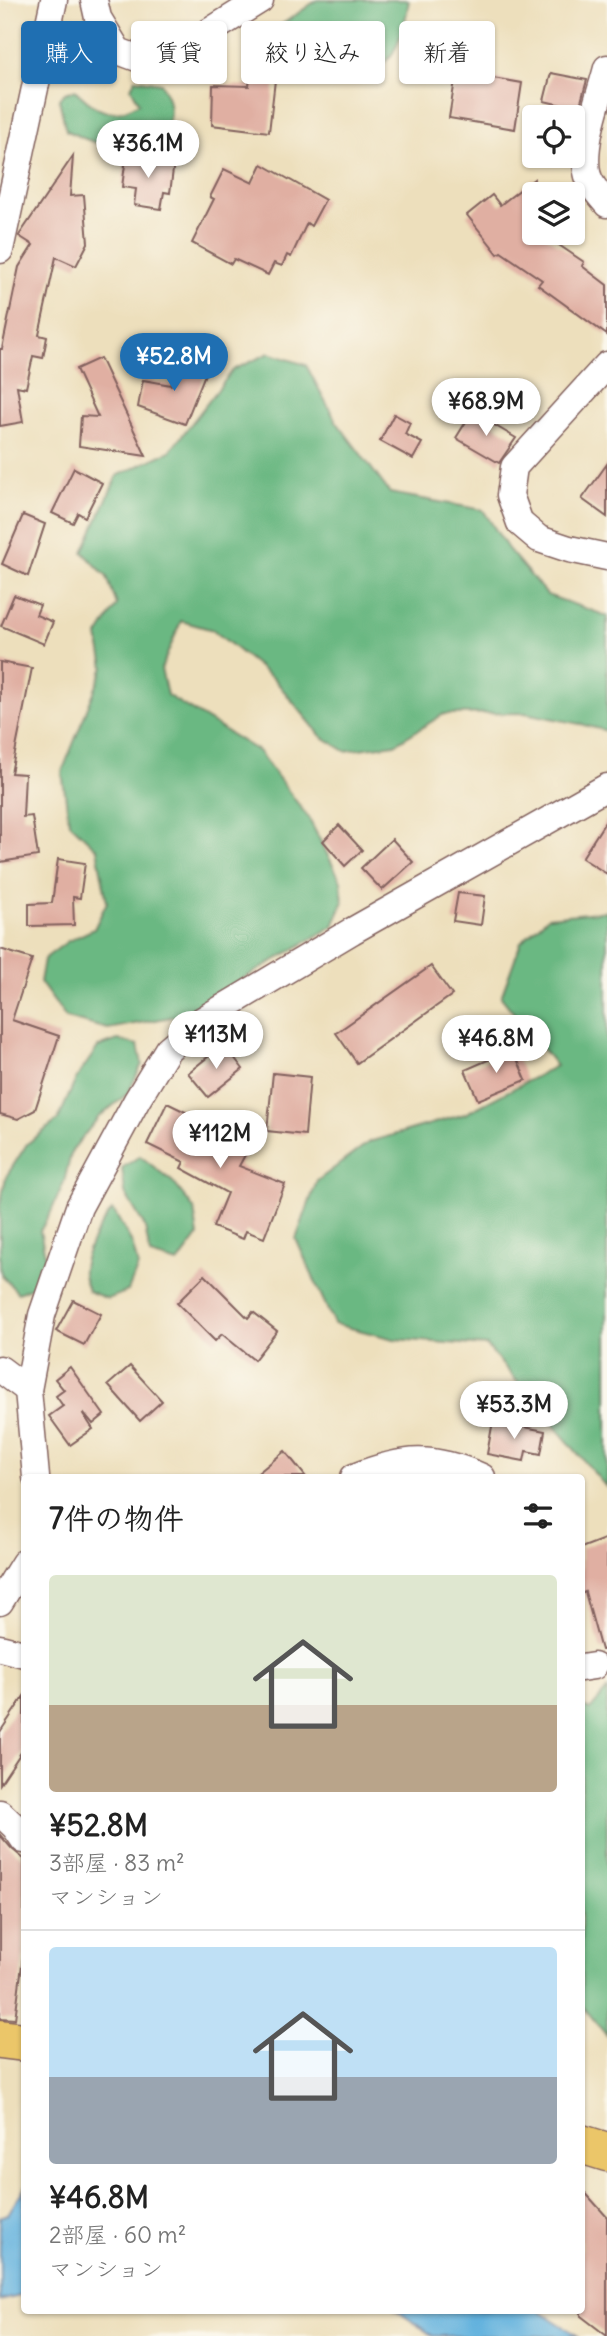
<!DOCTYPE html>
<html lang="ja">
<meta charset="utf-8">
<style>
body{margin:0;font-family:Delius,"Klee One",sans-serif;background:#f6f6f6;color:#222;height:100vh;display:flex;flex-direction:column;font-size:26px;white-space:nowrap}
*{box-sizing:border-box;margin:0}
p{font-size:23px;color:#767676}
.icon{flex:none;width:38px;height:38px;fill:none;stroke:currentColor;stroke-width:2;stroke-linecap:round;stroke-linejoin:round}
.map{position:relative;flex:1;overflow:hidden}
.details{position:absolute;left:21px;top:1474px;width:564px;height:840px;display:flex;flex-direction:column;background:#fff;border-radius:7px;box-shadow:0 2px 5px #0004}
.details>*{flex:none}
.banner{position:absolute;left:21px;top:21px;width:565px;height:63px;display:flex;gap:14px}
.controls{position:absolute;left:522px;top:105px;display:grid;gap:14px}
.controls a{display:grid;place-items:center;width:63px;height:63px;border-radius:7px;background:#fff;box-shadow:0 2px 5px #0004;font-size:35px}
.price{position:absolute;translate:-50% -60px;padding:0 16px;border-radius:24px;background:#fff;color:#222;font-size:23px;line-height:46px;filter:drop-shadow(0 2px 4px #0008)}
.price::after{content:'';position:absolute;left:50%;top:42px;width:21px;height:16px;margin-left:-10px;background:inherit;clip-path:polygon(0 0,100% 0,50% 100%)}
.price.on{background:#1f6fb2;color:#fff}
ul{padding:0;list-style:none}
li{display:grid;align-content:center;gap:14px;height:371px;padding:0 28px}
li+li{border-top:2px solid #e0e0e0}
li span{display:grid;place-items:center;height:217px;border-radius:7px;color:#555}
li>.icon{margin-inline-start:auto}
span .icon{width:126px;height:126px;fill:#fffc;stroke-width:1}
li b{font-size:30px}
h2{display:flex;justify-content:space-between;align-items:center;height:84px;padding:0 28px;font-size:30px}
.tag{padding:0 24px;border-radius:7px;background:#fff;box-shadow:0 2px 5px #0004;font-size:24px;line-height:63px}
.tag.on{background:#1f6fb2;color:#fff}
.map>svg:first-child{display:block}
</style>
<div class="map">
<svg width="607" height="2336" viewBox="0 0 607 2336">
<rect width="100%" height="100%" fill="#fbf7ec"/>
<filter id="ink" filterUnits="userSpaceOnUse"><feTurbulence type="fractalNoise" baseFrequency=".0143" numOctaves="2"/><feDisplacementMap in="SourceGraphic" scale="14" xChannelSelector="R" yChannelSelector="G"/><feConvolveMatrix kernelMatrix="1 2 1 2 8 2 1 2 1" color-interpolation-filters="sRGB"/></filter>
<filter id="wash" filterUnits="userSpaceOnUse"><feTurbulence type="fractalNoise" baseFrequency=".00686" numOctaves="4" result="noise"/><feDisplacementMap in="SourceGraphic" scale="28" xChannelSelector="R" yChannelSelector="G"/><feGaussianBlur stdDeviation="1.57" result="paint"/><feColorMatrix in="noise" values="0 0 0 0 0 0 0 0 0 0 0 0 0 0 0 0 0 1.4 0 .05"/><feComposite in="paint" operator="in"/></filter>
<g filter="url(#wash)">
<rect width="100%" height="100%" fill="#eddfbc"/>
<g fill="#6ab882" stroke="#5a6c56" stroke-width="2">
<path d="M317,0H409C406,20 399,58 378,66C360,74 275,64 261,52C258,50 256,47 254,44Z"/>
<path d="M135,79L161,83C172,102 176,125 154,140C147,145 138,149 129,148C107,148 85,140 66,130L59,99L65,93L75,90C97,111 110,121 139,103L131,88Z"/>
<path d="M269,353L306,365L336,421L390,493L483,510L508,549L547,595L607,616V731L580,724L525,713L444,714L395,744L345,751L321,736L275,680L213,630L181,621L161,669L167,695L258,751L308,817L341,881L343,903L333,926L182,1015L108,1029L66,1018L40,982L44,959L68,941L94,929L107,902L97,849L69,822L62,772L104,667L98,636L117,605L107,577L83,552L117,476L170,451L233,370Z"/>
<path d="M607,911V1488L487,1346L394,1339L334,1324L296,1239L317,1181L369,1142L465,1114L556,1066L501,997L521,942L548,917Z"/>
<path d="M118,1040L138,1045L142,1064L128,1093L98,1118L72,1150L64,1182L51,1212L40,1231L46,1260L37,1285L18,1293L2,1276L0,1269V1205L6,1177L27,1144L58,1120L76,1079L98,1047Z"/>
<path d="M140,1156L173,1182L194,1209L198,1236L178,1263L150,1255L145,1227L125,1193L122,1168Z"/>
<path d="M113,1210L132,1243L138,1266L128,1291L108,1299L88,1291C87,1286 84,1280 83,1275C81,1257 100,1222 113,1210Z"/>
<path d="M607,1690V2036L581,2004V1706L590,1710Z"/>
</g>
<g fill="#64b2de" stroke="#576884" stroke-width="2">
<path d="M24,2188V2295L0,2301V2217L8,2214Z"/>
<path d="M396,2310H538L578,2336H433Z"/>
</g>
<g id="blocks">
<g fill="#e0afa2">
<path d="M551,73L587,80L579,109L544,101Z"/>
<path d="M250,77L275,80L269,132L212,125L213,85L249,86Z"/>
<path d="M487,77L522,83L515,129L449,118L455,80L486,84Z"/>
<path d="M73,156L70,196L84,195L88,243L76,266L56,257L39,335L47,337L43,358L33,356L26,388L17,386L23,422L0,426V349H2L19,267L33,245L19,236L20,234Z"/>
<path d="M126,157L174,162L170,193L164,192L161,209L134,205L136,189L122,187Z"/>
<path d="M262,164L325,200L311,226L307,223L291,257L287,255L282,266L274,263L268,275L234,259L231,264L192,243L214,199L210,197L224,169L253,183Z"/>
<path d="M534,179V233H541L584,262L582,266L607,285V335L538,285L542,280L501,252L498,254L467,215L492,195L500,205Z"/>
<path d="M100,358L146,456L79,446L81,416L98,417L76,369Z"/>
<path d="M181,359L207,369L185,424L138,407L143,380L171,385Z"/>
<path d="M472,412L516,438L499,463L456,438Z"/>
<path d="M394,414L410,423L405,434L422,443L413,459L380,441Z"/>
<path d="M607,464V517L582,499Z"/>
<path d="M74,468L102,483L85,517L78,513L73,523L52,513Z"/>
<path d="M23,515L45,524L28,576L2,564Z"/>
<path d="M14,595L40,605L36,615L53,622L44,644L1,626Z"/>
<path d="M0,662L32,668L11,773L25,774L23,817L32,816L38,856L0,862Z"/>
<path d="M607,819V874L582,858Z"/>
<path d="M339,825L362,850L345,866L323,841Z"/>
<path d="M392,839L413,862L382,890L361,868Z"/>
<path d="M58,859L85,863L80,898L73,897L74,925L29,926V904L52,903Z"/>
<path d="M458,893L485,896L481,925L453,921Z"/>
<path d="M0,949L32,959L12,1020L59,1036L35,1110L18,1119L0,1114Z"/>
<path d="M431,966L452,995L357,1063L336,1033Z"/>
<path d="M224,1044L243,1069L208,1097L188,1073Z"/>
<path d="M513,1049L526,1080L478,1100L465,1070Z"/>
<path d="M273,1073L310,1077L305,1135L267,1131Z"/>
<path d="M167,1103L251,1144L239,1166L285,1184L264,1238L246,1231L243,1239L213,1227L227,1193L181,1168L184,1162L147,1144Z"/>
<path d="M205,1275L248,1318L253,1312L277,1331L254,1360L222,1334L215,1341L177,1303Z"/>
<path d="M73,1300L101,1314L84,1345L56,1331Z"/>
<path d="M130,1366L162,1401L140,1421L108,1385Z"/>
<path d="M70,1367L104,1415L93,1424L84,1413L83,1414L93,1429L70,1445L49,1416L63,1406L56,1396L64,1390L55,1379Z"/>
<path d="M493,1421L545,1431L541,1454L526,1451L524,1461L487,1454Z"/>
<path d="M285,1451L306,1477H253Z"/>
<path d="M607,1538V1649L601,1650L585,1592L581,1594V1548Z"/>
<path d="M24,1696V1748L0,1784V1732Z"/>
<path d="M0,1835L12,1849L24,1859V1956L23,1957L15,2019L0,2018Z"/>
<path d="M581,2188L607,2217V2336L581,2316Z"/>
</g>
</g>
</g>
<g filter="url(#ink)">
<use href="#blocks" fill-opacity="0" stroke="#83625e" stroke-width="2"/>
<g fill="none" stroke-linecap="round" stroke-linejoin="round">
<g stroke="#83625e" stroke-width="29">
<g id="street">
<path d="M94,0L98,18L118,51L156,65L260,0"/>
<path d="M607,68C599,99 582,141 587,172C589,184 599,195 607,204"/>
<path d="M0,250L54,0"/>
<path d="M607,365L514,467L510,495L520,523L539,539L569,549L607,557"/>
<path d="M0,1369L28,1390"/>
<path d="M36,1477L28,1390L42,1315L79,1207L137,1100L168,1049L201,1021L352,931L607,787"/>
<path d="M354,1477C404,1457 433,1455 482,1477"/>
<path d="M0,1602L24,1563"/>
<path d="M0,1648L24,1654"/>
<path d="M581,1668L594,1666"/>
<path d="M0,1813L15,1827L24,1840"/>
</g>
</g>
<g stroke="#83625e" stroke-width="41">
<g id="highway">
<path d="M0,2039L24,2042"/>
<path d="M581,2144L607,2152"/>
</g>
</g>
<use href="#street" stroke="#fff" stroke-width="26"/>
<use href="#highway" stroke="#ebc669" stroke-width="38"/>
</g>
</g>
</svg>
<div class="controls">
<a><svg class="icon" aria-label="locate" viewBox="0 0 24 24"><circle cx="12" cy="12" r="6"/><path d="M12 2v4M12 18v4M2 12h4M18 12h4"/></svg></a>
<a><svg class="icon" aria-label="layers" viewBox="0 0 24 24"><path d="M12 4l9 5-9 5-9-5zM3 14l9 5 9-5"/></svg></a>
</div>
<b class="price" style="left:148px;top:180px">¥36.1M</b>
<b class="price on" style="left:174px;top:393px">¥52.8M</b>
<b class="price" style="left:486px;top:438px">¥68.9M</b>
<b class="price" style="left:216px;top:1071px">¥113M</b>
<b class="price" style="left:496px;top:1075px">¥46.8M</b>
<b class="price" style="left:220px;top:1170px">¥112M</b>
<b class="price" style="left:514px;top:1441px">¥53.3M</b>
<div class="banner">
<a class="tag on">購入</a>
<a class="tag">賃貸</a>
<a class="tag">絞り込み</a>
<a class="tag">新着</a>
</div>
<section class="details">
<h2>7件の物件<svg class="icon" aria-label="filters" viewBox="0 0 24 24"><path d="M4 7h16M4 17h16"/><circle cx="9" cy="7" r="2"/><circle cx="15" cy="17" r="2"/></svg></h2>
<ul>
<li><span style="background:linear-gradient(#dfe7d0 60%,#b9a48a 0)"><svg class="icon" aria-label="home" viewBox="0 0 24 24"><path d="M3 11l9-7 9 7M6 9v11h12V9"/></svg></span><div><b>¥52.8M</b><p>3部屋 · 83 m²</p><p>マンション</p></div></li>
<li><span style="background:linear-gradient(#bfe0f5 60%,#9aa5b1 0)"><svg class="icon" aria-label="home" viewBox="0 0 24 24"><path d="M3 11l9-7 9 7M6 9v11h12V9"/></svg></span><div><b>¥46.8M</b><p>2部屋 · 60 m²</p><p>マンション</p></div></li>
</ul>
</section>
</div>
